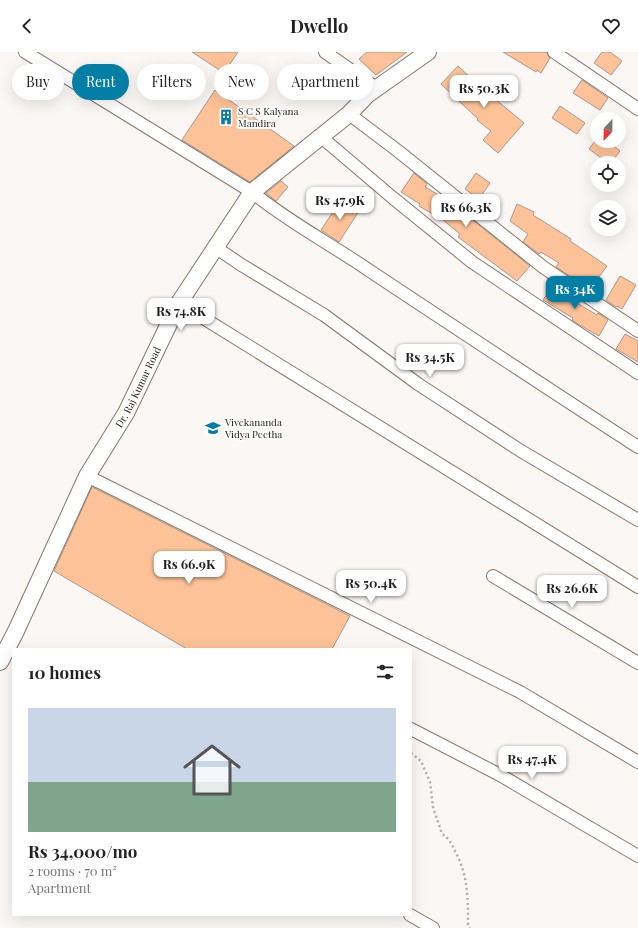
<!DOCTYPE html>
<meta charset="utf-8">
<style>
body{margin:0;font-family:"Playfair Display",serif;background:#f2f2f2;color:#222;height:100vh;display:flex;flex-direction:column;font-size:15px;white-space:nowrap}
*{box-sizing:border-box;margin:0}
p{font-size:13px;color:#767676}
.icon{flex:none;width:22px;height:22px;fill:none;stroke:currentColor;stroke-width:2;stroke-linecap:round;stroke-linejoin:round}
.map{position:relative;flex:1;overflow:hidden}
.side{position:absolute;left:12px;top:596px;width:400px;height:268px;display:flex;flex-direction:column;background:#fff;border-radius:0px;box-shadow:0 4px 16px #0002}
.side>*{flex:none}
.banner{position:absolute;left:12px;top:12px;width:400px;height:36px;display:flex;gap:8px}
.needle{width:26px;rotate:202deg}
.tools{position:absolute;left:590px;top:60px;display:grid;gap:8px}
.tools a{display:grid;place-items:center;width:36px;height:36px;border-radius:50%;background:#fff;box-shadow:0 4px 16px #0002;font-size:20px}
.price{position:absolute;translate:-50% -34px;padding:0 9px;border-radius:8px;background:#fff;color:#222;font-size:13px;line-height:26px;filter:drop-shadow(0 1px 2px #0008)}
.price::after{content:'';position:absolute;left:50%;top:24px;width:12px;height:9px;margin-left:-6px;background:inherit;clip-path:polygon(0 0,100% 0,50% 100%)}
.price.current{background:#037ea5;color:#fff}
ul{padding:0;list-style:none}
li{display:grid;align-content:center;gap:8px;height:212px;padding:0 16px}
li+li{border-top:1px solid #e0e0e0}
li span{display:grid;place-items:center;height:124px;border-radius:0px;color:#555}
li>.icon{margin-inline-start:auto}
span .icon{width:72px;height:72px;fill:#fffc;stroke-width:1}
li b{font-size:17px}
h2{display:flex;justify-content:space-between;align-items:center;height:48px;padding:0 16px;font-size:17px}
.chip{padding:0 14px;border-radius:18px;background:#fff;box-shadow:0 4px 16px #0002;font-size:14px;line-height:36px}
.chip.current{background:#037ea5;color:#fff}
header{display:flex;justify-content:space-between;align-items:center;height:52px;padding:0 16px;background:#fff;font-size:18px;font-weight:700}
.map>svg:first-child{display:block}
</style>
<header><svg class="icon" aria-label="back" viewBox="0 0 24 24"><path d="M15 5l-7 7 7 7"/></svg>Dwello<svg class="icon" aria-label="heart" viewBox="0 0 24 24"><path d="M12 20l-8-8c-3-5 5-10 8-4 3-6 11-1 8 4z"/></svg></header>
<div class="map">
<svg width="638" height="876" viewBox="0 0 638 876">
<rect width="100%" height="100%" fill="#fbf7f4"/>
<g fill="#fdc297" stroke="#ac9789">
<path d="M192,0H238L224,21Z"/>
<path d="M367,0H407L376,23L359,7Z"/>
<path d="M503,0H546L550,6L541,21L537,18L536,20Z"/>
<path d="M602,0H610L622,9L611,23L594,11Z"/>
<path d="M458,14L494,48L495,47L524,71L498,101L483,88L491,79L477,68L478,67L441,32Z"/>
<path d="M582,28L608,46L600,58L573,41Z"/>
<path d="M215,38L294,94L250,130L182,88Z"/>
<path d="M560,54L585,71L577,82L552,66Z"/>
<path d="M595,89H608L620,99L611,111H608L589,97Z"/>
<path d="M414,121L427,132L425,135L449,149L530,214L517,229L458,185L460,182L443,168L419,154L420,152L401,140Z"/>
<path d="M476,121L490,131L479,147L465,137Z"/>
<path d="M281,129L288,135L276,149L266,141Z"/>
<path d="M341,148L359,159L339,190L321,178Z"/>
<path d="M517,152L534,160L533,163L571,187L570,189L607,214L591,236L582,231V232L556,215L559,211L541,200L539,202L523,190L528,182L510,169Z"/>
<path d="M620,224L636,233L622,257L617,254L616,255L606,248Z"/>
<path d="M554,231L574,245L572,248L597,263L598,261L608,268L599,284L578,272L572,268L573,266L543,248Z"/>
<path d="M625,282L638,289V310L616,297Z"/>
<path d="M92,435L350,564L332,597H187L54,519Z"/>
</g>
<g fill="none" stroke-linecap="round" stroke-linejoin="round">
<g stroke="#897567" stroke-width="14">
<g id="minor">
<path d="M25,0L252,140C288,170 331,192 370,219C459,278 548,337 638,395"/>
<path d="M325,0L376,36"/>
<path d="M554,0L638,57"/>
<path d="M349,62L398,99L543,215L638,279"/>
<path d="M320,84L393,146L472,210L638,321"/>
<path d="M215,195L240,212L324,263L418,332L521,399L638,468"/>
<path d="M179,251L638,535"/>
<path d="M87,424L520,640L638,710"/>
<path d="M493,524L638,611"/>
<path d="M411,677L500,723L638,804"/>
<path d="M410,863L433,876"/>
</g>
</g>
<g stroke="#897567" stroke-width="18">
<g id="tertiary">
<path id="s1" d="M0,610L16,579L87,424L126,361L179,251L252,140L349,62L367,43L428,0"/>
</g>
</g>
<path stroke="#b2ada9" stroke-width="2.5" stroke-dasharray="2 3" stroke-linecap="butt" d="M411,701L421,709L430,730L433,755L442,782C449,786 451,791 455,799C468,823 468,846 468,873L470,876"/>
<use href="#minor" stroke="#fff" stroke-width="12"/>
<use href="#tertiary" stroke="#fff" stroke-width="16"/>
</g>
<defs>
<g id="building-bare" transform="scale(1.2)"><path d="M-4-6H4V6H1V3H-1V6H-4ZM-2.5-4.3h1.7v1.8h-1.7ZM.8-4.3h1.7v1.8H.8ZM-2.5-1h1.7V.8h-1.7ZM.8-1h1.7V.8H.8Z" fill="#037ea5" stroke="#fff" stroke-width="2.5" paint-order="stroke"/></g>
<g id="school-bare" transform="scale(1.2)"><path d="M0-5L7-2L0 1L-7-2ZM-4 1L0 2.5L4 1V4Q0 6-4 4Z" fill="#037ea5" stroke="#fff" stroke-width="2.5" paint-order="stroke"/></g>
</defs>
<g fill-rule="evenodd">
<use href="#building-bare" x="226" y="65"/>
<use href="#school-bare" x="213" y="376"/>
</g>
<g text-anchor="middle" dominant-baseline="central" stroke-width="4" stroke-linejoin="round" paint-order="stroke">
<g font-size="10" fill="#1f1712" stroke="#fff" text-anchor="start">
<text x="238" y="59">S C S Kalyana<tspan x="238" dy="12">Mandira</tspan></text>
<text x="225" y="370">Vivekananda<tspan x="225" dy="12">Vidya Peetha</tspan></text>
</g>
<g font-size="10" fill="#1f1712" stroke="#fff">
<text stroke="none"><textPath href="#s1" startOffset="308">Dr. Raj Kumar Road</textPath></text>
</g>
</g>
</svg>
<div class="tools">
<a><svg class="needle" viewBox="-14 -14 28 28"><path d="M0-13l5 13h-10z" fill="#e53935"/><path d="M0 13l5-13h-10z" fill="#767676"/></svg></a>
<a><svg class="icon" aria-label="locate" viewBox="0 0 24 24"><circle cx="12" cy="12" r="6"/><path d="M12 2v4M12 18v4M2 12h4M18 12h4"/></svg></a>
<a><svg class="icon" aria-label="layers" viewBox="0 0 24 24"><path d="M12 4l9 5-9 5-9-5zM3 14l9 5 9-5"/></svg></a>
</div>
<b class="price" style="left:484px;top:57px">Rs 50.3K</b>
<b class="price" style="left:340px;top:169px">Rs 47.9K</b>
<b class="price" style="left:466px;top:176px">Rs 66.3K</b>
<b class="price current" style="left:575px;top:258px">Rs 34K</b>
<b class="price" style="left:181px;top:280px">Rs 74.8K</b>
<b class="price" style="left:430px;top:326px">Rs 34.5K</b>
<b class="price" style="left:189px;top:533px">Rs 66.9K</b>
<b class="price" style="left:371px;top:552px">Rs 50.4K</b>
<b class="price" style="left:572px;top:557px">Rs 26.6K</b>
<b class="price" style="left:532px;top:728px">Rs 47.4K</b>
<div class="banner">
<a class="chip">Buy</a>
<a class="chip current">Rent</a>
<a class="chip">Filters</a>
<a class="chip">New</a>
<a class="chip">Apartment</a>
</div>
<section class="side">
<h2>10 homes<svg class="icon" aria-label="filters" viewBox="0 0 24 24"><path d="M4 7h16M4 17h16"/><circle cx="9" cy="7" r="2"/><circle cx="15" cy="17" r="2"/></svg></h2>
<ul>
<li><span style="background:linear-gradient(#c9d6e8 60%,#7fa58c 0)"><svg class="icon" aria-label="home" viewBox="0 0 24 24"><path d="M3 11l9-7 9 7M6 9v11h12V9"/></svg></span><div><b>Rs 34,000/mo</b><p>2 rooms · 70 m²</p><p>Apartment</p></div></li>
</ul>
</section>
</div>
